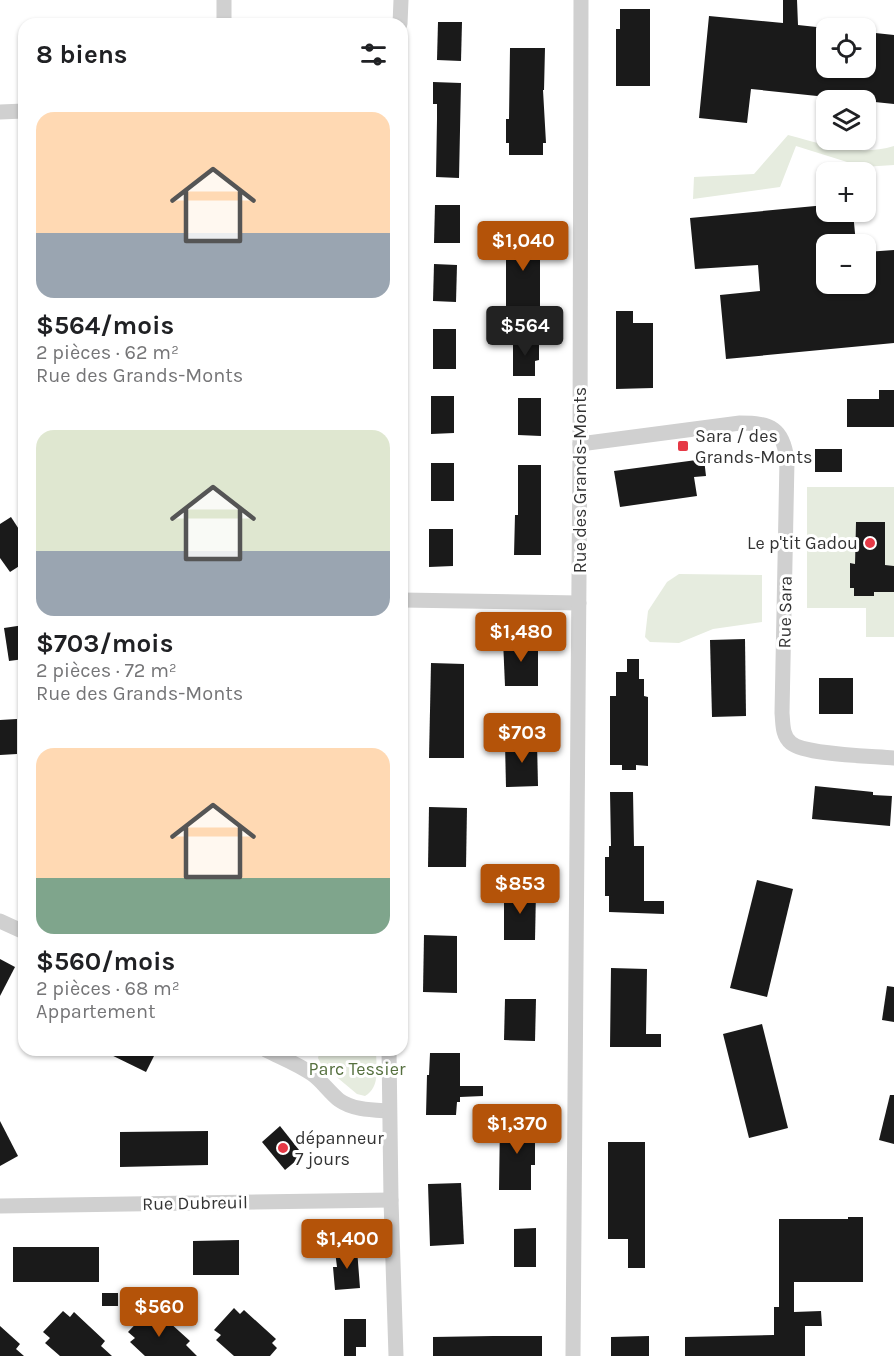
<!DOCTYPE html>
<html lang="fr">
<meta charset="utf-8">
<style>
body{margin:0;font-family:Karla,sans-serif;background:#f6f6f6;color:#202124;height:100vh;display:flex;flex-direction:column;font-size:22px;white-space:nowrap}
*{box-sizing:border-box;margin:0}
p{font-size:20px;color:#757577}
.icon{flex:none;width:33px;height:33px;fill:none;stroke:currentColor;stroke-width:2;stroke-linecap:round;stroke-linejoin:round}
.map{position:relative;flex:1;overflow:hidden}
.details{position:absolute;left:18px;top:18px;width:390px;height:1038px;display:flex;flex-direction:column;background:#fff;border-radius:18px;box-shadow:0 2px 4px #0004}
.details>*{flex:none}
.tools{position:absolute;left:816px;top:18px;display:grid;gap:12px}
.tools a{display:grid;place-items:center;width:60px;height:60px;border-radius:12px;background:#fff;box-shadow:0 2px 4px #0004;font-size:30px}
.price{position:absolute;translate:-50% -51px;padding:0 14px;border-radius:6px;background:#b45309;color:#fff;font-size:20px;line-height:39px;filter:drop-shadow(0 2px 3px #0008)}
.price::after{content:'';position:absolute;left:50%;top:36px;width:18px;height:14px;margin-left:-9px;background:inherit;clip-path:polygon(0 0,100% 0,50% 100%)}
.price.current{background:#222;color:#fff}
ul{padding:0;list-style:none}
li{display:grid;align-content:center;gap:12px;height:318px;padding:0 18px}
li span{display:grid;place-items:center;height:186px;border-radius:18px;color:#555}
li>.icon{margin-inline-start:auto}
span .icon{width:108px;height:108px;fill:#fffc;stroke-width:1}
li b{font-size:26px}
h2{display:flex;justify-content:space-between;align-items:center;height:72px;padding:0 18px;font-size:26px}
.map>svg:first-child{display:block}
</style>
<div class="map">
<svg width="894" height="1356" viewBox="0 0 894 1356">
<rect width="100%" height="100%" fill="#fff"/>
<g fill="#e6ecdf">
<path d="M788,135C823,144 858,157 894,146V165L863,167L796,146L780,187L693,199L694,177L754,174Z"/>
<path d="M807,487H894V566L885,565V522H856L855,564L851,563L850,588H854V596H874L875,579L888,580V592H894V637H866V608H807Z"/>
<path d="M679,574L762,575V622L713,629L679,643L650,642L645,637L648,611L667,582Z"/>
<path d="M320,1050H376C376,1066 381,1087 365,1096L357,1094L321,1064L318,1058Z"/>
</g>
<g fill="#1a1a1a">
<path d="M783,0H797L798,25L826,28V68H866V32L894,35V104L751,89L747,123L699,118L709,16L783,23Z"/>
<path d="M620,9H650V86H616V29H620Z"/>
<path d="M438,22H462L461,61L437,60Z"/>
<path d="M510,48H545L544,90H543L546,143H543V155H509V143H506V119H509Z"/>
<path d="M433,82L461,83L459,178L436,177L437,119V104H433Z"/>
<path d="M435,205H460V243H434Z"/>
<path d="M826,205V212H853L856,244H826V284H866V252L894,250V343L726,359L720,295L760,291L758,265L695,269L690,218Z"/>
<rect x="506" y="237" width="34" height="69"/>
<path d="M434,264L457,265L456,302L433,301Z"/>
<path d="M616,311H633V323H653V388L616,389Z"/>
<rect x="433" y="329" width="23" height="40"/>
<path d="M513,339H539V360L535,361V376H513Z"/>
<path d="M879,390H894V427H847V399H879Z"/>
<path d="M431,396H454V433L431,434Z"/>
<path d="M518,398H541V436L518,435Z"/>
<rect x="815" y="449" width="27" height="23"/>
<path d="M704,459L706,476L694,477L697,496L620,507L614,471Z"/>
<rect x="431" y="463" width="23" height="38"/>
<path d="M518,465H541V555H514L515,515H518Z"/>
<path d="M11,517L24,537V563L10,572L0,558V524Z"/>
<path d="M856,522H885V565L894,566V592H874V596H854V588H850V563L855,564Z"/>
<path d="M429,529H453V566L429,567Z"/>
<path d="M24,625V659L9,661L4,628Z"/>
<path d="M745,639L746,716L712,717L710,640Z"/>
<path d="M503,640L538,641V686H505Z"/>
<path d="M627,659H639V679H644V696L648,697V766L636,765V770H622V765H610V696H616V672H627Z"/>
<path d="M431,663L464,664V758H429Z"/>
<rect x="819" y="678" width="34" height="36"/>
<path d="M17,719V754L0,755V720Z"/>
<path d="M537,742L538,786L506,787L505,743Z"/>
<path d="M815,786L873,792V795L892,796L890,826L812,819Z"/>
<path d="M610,792H633L634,846H644V901H664V914L609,912V896H605V857H609V846H611Z"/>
<path d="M429,807L467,808L466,867H428Z"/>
<path d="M757,880L793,889L767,997L730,988Z"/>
<path d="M504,890L536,891L535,940H504Z"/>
<path d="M424,935L457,936V993L423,992Z"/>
<path d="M0,959L15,967L0,996Z"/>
<path d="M611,968L647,969L646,1034H661V1047H610Z"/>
<path d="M887,986L894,987V1022L882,1020Z"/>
<path d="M505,999H536L535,1041L504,1040Z"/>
<path d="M762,1024L788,1128L749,1138L723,1034Z"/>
<path d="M101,1050H157L146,1072Z"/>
<path d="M430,1053H460V1086H483V1096L460,1097V1102H457L456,1115H426L427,1075H429Z"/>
<path d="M890,1095H894V1144L879,1140Z"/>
<path d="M0,1121L18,1156L0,1166Z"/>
<path d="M500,1121H535V1165H531V1190H499Z"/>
<path d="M280,1126L303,1155L285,1170L262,1142Z"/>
<path d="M208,1131V1165L120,1167V1132Z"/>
<path d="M608,1142H645V1268H628V1239H608Z"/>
<path d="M461,1183L464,1244L430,1246L428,1184Z"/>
<path d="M848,1217H863V1282H794V1312L821,1311L822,1326H805V1356H685V1337L774,1335V1307H779V1219H848Z"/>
<path d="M536,1228V1267H514V1229Z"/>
<path d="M239,1240V1275H193V1241Z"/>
<rect x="13" y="1247" width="86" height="35"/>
<path d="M357,1249L360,1288L335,1290L333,1267H337L335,1251Z"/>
<rect x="102" y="1293" width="16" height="13"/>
<path d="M234,1308L240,1314L244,1310L276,1339L272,1343L277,1348L270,1356H234L216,1340L221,1335L214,1330Z"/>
<path d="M63,1311L70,1317L74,1312L105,1341L101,1346L112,1356H60L45,1343L50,1338L43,1332Z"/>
<path d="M148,1311L154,1316L158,1312L190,1341L186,1345L197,1356H145L130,1342L135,1338L128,1332Z"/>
<path d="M344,1319H366V1347H356V1356H344Z"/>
<path d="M0,1326L20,1344L16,1349L24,1356H0Z"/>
<path d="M493,1336H542V1356H433V1337Z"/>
<path d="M649,1336V1356H611V1337Z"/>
</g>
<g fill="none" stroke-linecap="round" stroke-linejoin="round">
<g stroke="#d0d0d0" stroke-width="15">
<path d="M224,0V24"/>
<path d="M400,24L401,0"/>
<path d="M0,112L24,111"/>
<path d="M580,444L740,423C771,423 783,428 787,460L782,713C783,723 782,736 791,743C805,755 873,756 894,758"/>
<path d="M402,600L579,603"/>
<path d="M0,921L24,932"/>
<path d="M266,1050C282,1058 298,1064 312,1074C322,1081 329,1092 339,1100C353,1110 372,1110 389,1111"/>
<path d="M389,1050L391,1200L396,1356"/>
<path d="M0,1206L391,1200"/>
<path d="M573,1356L580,448L581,0"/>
</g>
</g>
<g fill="#e63946" stroke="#fff" stroke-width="2">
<rect x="677" y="440" width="12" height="12" rx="3"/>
<circle cx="870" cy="543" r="6"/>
<circle cx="283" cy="1148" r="6"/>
</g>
<g text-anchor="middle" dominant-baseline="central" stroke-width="6" stroke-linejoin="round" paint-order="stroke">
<g font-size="18" fill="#333" stroke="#fff" text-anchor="start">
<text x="695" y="436">Sara / des<tspan x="695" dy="21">Grands-Monts</tspan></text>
<text x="858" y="543" text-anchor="end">Le p'tit Gadou</text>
<text x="295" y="1138">dépanneur<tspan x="295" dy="21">7 jours</tspan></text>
</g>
<g font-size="18" fill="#333" stroke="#fff">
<text transform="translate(580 480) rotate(-90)">Rue des Grands-Monts</text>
<text transform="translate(785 612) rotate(-89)">Rue Sara</text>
<text transform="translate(195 1203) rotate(-1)">Rue Dubreuil</text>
</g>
<g font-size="18" fill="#56703f" stroke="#fff">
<text x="357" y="1069">Parc Tessier</text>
</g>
</g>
</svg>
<div class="tools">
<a><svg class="icon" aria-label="locate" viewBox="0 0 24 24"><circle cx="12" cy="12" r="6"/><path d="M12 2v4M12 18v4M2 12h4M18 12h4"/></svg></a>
<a><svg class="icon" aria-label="layers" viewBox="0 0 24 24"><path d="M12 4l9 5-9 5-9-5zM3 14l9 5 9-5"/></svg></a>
<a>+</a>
<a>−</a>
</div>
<b class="price" style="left:523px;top:272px">$1,040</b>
<b class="price current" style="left:525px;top:357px">$564</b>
<b class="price" style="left:521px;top:663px">$1,480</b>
<b class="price" style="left:522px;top:764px">$703</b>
<b class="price" style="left:520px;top:915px">$853</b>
<b class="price" style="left:517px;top:1155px">$1,370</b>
<b class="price" style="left:347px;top:1270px">$1,400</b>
<b class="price" style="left:159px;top:1338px">$560</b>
<section class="details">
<h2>8 biens<svg class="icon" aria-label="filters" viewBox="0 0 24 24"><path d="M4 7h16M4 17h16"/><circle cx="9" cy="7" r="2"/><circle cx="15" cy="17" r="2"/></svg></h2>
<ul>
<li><span style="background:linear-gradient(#ffd9b3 65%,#9aa5b1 0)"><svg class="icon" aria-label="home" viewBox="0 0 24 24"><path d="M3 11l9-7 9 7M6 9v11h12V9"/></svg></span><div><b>$564/mois</b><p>2 pièces · 62 m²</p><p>Rue des Grands-Monts</p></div></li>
<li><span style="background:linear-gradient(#dfe7d0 65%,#9aa5b1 0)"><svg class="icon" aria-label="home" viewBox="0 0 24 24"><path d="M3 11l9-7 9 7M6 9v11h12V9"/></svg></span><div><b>$703/mois</b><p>2 pièces · 72 m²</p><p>Rue des Grands-Monts</p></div></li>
<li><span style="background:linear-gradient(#ffd9b3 70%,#7fa58c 0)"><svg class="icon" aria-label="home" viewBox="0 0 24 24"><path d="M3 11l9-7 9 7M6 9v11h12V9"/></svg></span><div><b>$560/mois</b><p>2 pièces · 68 m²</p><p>Appartement</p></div></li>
</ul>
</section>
</div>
